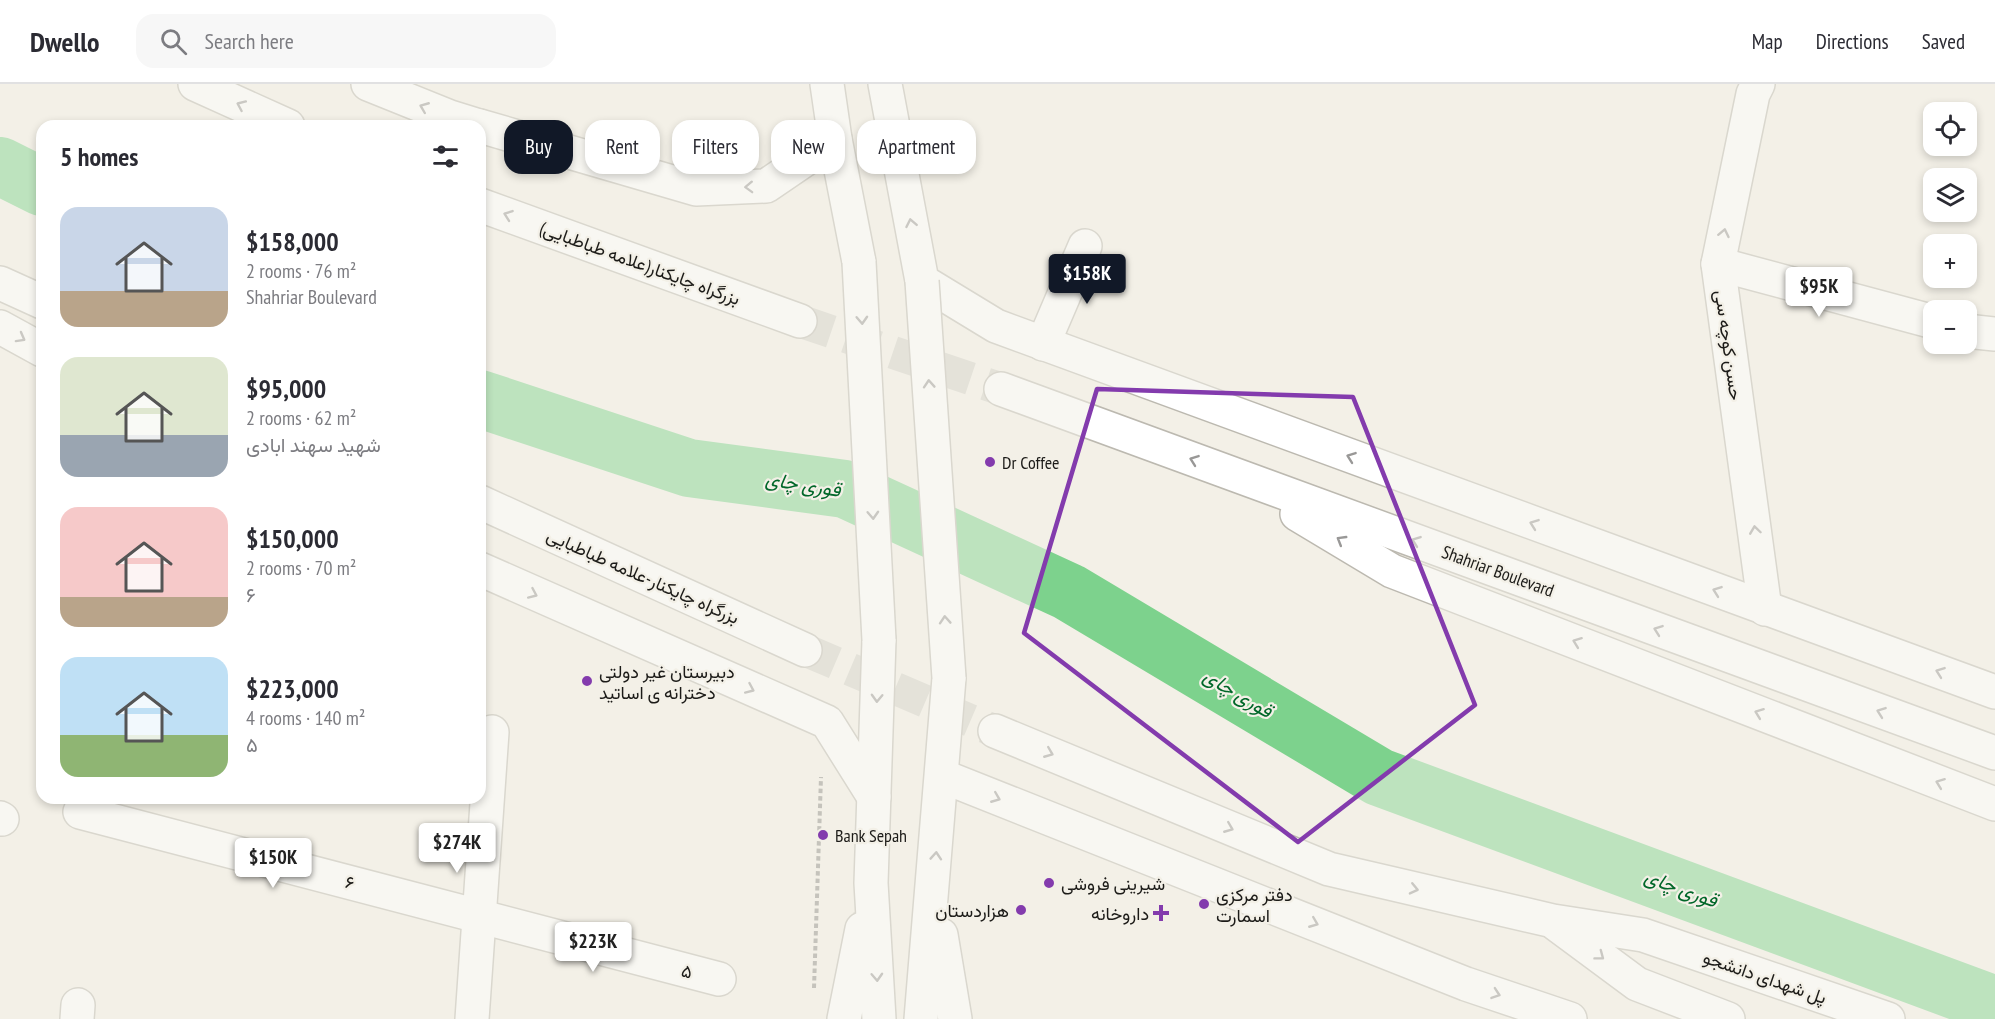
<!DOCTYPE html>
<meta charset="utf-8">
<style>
body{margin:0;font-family:"PT Sans Narrow",Vazirmatn,sans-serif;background:#f7f7f7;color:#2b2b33;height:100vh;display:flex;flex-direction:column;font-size:22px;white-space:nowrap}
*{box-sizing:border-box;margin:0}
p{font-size:20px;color:#7c7c81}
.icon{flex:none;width:33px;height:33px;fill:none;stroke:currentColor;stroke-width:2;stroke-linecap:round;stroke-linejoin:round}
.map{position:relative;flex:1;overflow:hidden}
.sheet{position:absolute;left:36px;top:36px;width:450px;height:684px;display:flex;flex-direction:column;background:#fff;border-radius:18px;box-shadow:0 3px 9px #0003}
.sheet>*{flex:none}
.hud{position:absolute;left:504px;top:36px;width:570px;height:54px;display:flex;gap:12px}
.tools{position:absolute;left:1923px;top:18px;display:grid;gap:12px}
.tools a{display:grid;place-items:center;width:54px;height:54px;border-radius:12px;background:#fff;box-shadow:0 3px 9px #0003;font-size:30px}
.price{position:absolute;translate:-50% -51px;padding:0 14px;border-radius:6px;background:#fff;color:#222;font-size:20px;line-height:39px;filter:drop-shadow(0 2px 3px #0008)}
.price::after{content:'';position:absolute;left:50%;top:36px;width:18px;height:14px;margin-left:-9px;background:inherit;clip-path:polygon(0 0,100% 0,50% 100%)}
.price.selected{background:#111827;color:#fff}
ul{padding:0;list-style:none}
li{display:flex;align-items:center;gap:18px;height:150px;padding:0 24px}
li span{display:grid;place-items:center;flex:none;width:168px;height:120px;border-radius:18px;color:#555}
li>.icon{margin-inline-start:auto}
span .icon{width:72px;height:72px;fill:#fffc;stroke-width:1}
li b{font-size:26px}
h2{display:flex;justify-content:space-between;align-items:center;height:72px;padding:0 24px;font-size:26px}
.tag{padding:0 21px;border-radius:18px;background:#fff;box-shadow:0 3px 9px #0003;font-size:21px;line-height:54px}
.tag.selected{background:#111827;color:#fff}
header{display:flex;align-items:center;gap:36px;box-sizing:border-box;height:84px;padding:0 30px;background:#fff;border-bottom:2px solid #e1e1e2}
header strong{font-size:28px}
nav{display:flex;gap:33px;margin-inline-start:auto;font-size:21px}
.search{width:420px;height:54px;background:#f7f7f7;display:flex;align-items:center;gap:15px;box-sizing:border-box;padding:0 21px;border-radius:18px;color:#7c7c81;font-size:22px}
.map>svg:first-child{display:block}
</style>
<header>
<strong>Dwello</strong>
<div class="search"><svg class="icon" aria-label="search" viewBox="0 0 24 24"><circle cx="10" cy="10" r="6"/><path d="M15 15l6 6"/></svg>Search here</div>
<nav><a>Map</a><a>Directions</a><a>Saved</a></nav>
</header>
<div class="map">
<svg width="1995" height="935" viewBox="0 0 1995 935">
<rect width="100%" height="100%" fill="#f3f0e7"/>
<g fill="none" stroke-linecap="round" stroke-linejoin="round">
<g stroke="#7dd28d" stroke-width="58">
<path d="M0,82L42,103"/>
<path d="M480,315L689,384L845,405L1069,508L1379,693L1995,921"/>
</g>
<g stroke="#d3d0c8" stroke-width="33" stroke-dasharray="33 16" stroke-linecap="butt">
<path d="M800,237L1001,305"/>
<path d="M805,566L995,647"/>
</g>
<g stroke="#bcb9b0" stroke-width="36">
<g id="minor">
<path d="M1718,180L1934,238"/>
<path d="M1966,247L1995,250"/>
<path d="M1043,260L1085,162"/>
<path d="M80,728L719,895"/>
<path d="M0,734L2,735"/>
<path d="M77,935L78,921"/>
<path d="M472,935L492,648"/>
</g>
</g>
<g stroke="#bcb9b0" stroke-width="36">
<path id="tertiary" d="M1758,0L1753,10L1718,180L1765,525"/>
</g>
<g stroke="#bcb9b0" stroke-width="36">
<g id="trunk">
<path d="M195,0L288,42"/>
<path d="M368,0L450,33L479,42"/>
<path d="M827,0L835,55L859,178"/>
<path d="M885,0L922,197L996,242L1995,608"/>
<path d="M480,42L696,105L766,102L835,55"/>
<path d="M480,121L800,237"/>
<path d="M0,199L42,218"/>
<path d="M0,243L42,266"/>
<path d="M1001,305L1995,669"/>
<path d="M480,418L805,566"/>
<path d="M1297,430L1392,487L1995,720"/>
<path d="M480,485L827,638L874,713"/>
<path d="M995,647L1329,785L1553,837L1643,851L1888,935"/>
<path d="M942,692L1466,900L1570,935"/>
<path d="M1556,840L1637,900L1728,935"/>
<path d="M941,851L955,935"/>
<path d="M844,935L862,845"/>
<path d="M879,935L871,799L879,556"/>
<path d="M921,935L949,594"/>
</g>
</g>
<path stroke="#8f8d87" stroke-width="4" stroke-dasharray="4.5 3" stroke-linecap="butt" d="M814,904L821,693"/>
<use href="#minor" stroke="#fff" stroke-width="33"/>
<use href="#tertiary" stroke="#fff" stroke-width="33"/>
<use href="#trunk" stroke="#fff" stroke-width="33"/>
<g stroke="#bcb9b0" stroke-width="36" stroke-linecap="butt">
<g id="trunk-bridge">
<path d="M859,178L879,556"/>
<path d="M922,197L949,594"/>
</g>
</g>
<use href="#trunk-bridge" stroke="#fff" stroke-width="33"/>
</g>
<defs><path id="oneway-chevron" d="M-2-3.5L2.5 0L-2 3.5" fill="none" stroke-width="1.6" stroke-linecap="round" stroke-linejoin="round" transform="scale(1.5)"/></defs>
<g stroke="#999897">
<use href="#oneway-chevron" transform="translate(241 21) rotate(-156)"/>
<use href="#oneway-chevron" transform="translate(424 23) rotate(-158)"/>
<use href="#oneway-chevron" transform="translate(749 103) rotate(178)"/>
<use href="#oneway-chevron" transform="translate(508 131) rotate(-160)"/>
<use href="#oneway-chevron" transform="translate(911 139) rotate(-101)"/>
<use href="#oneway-chevron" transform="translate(1724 149) rotate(-78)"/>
<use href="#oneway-chevron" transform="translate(862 236) rotate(87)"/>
<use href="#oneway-chevron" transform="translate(21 254) rotate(29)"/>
<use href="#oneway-chevron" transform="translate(929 300) rotate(-94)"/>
<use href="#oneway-chevron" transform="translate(1351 373) rotate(-160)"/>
<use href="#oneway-chevron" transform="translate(1194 376) rotate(-160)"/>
<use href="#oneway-chevron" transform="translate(873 431) rotate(87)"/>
<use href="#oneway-chevron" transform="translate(1534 440) rotate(-160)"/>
<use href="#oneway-chevron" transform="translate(1755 446) rotate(-98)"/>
<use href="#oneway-chevron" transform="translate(1341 456) rotate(-149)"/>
<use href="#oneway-chevron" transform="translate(1416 457) rotate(-160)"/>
<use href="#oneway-chevron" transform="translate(1717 507) rotate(-160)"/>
<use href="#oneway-chevron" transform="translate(533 510) rotate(24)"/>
<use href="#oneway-chevron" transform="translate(945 536) rotate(-94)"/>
<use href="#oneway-chevron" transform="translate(1658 546) rotate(-160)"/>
<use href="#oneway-chevron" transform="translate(1577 558) rotate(-159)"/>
<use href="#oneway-chevron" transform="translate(1940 588) rotate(-160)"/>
<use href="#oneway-chevron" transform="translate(750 605) rotate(24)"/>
<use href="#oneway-chevron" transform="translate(877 614) rotate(92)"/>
<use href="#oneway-chevron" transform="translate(1881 628) rotate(-160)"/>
<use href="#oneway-chevron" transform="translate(1759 629) rotate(-159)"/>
<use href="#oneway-chevron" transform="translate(1049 669) rotate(22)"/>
<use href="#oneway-chevron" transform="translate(1940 699) rotate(-159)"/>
<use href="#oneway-chevron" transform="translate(996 714) rotate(22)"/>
<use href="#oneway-chevron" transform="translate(1229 744) rotate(22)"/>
<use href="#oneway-chevron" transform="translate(936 772) rotate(-86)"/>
<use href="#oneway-chevron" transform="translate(1414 805) rotate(13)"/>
<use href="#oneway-chevron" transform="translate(1314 839) rotate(22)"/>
<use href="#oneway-chevron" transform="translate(1600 872) rotate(37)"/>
<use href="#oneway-chevron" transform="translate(877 893) rotate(87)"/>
<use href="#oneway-chevron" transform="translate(1496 910) rotate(19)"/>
</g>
<path d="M0 0H1995V935H0ZM1097,305L1353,313L1475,621L1298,758L1024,549Z" fill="#f3f0e7" fill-opacity=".55" fill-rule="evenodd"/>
<path fill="none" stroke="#833bad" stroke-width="4.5" stroke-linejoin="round" d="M1097,305L1353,313L1475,621L1298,758L1024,549Z"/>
<g fill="#833bad" stroke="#f3f0e7" stroke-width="2">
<circle cx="990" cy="378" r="6"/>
<circle cx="587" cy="597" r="6"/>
<circle cx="823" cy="751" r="6"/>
<circle cx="1049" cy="799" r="6"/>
<circle cx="1204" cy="820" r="6"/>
<circle cx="1021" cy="826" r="6"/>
<path d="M1158 820h6v6h6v6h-6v6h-6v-6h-6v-6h6z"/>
</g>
<g text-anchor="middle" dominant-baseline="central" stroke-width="4.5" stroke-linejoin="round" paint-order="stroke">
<g font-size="18" fill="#1c1b18" stroke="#f3f0e7">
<text transform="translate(640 179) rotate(20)">بزرگراه چایکنار(علامه طباطبایی)</text>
<text transform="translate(1729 261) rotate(82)">حسن کوچه سی</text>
<text transform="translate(1498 487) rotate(20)">Shahriar Boulevard</text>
<text transform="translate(643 492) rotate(24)">بزرگراه چایکنار-علامه طباطبایی</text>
<text transform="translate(350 798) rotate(15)">۶</text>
<text transform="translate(687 887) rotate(15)">۵</text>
<text transform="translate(1765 893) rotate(19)">پل شهدای دانشجو</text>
</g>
<g font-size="18" fill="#1c1b18" stroke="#f3f0e7" text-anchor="start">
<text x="1002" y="378">Dr Coffee</text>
<text x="599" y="587">دبیرستان غیر دولتی<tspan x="599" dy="21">دخترانه ی اساتید</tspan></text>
<text x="835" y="751">Bank Sepah</text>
<text x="1061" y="799">شیرینی فروشی</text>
<text x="1216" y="810">دفتر مرکزی<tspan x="1216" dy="21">اسمارت</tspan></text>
<text x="1009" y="826" text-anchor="end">هزاردستان</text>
<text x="1149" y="829" text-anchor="end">داروخانه</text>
</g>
<g font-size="20" font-style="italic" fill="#016729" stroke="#f3f0e7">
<text transform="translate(803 400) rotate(9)">قوری چای</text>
<text transform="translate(1238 609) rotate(31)">قوری چای</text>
<text transform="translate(1681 804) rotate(20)">قوری چای</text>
</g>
</g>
</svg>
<div class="tools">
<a><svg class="icon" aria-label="locate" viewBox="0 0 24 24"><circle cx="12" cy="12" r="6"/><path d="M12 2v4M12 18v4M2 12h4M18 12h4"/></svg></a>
<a><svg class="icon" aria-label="layers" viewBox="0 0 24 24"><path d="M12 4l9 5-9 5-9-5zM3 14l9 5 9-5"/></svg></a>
<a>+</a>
<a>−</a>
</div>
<b class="price selected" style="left:1087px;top:221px">$158K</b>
<b class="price" style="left:1819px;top:234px">$95K</b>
<b class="price" style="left:457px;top:790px">$274K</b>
<b class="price" style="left:273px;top:805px">$150K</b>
<b class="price" style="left:593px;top:889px">$223K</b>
<div class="hud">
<a class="tag selected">Buy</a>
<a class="tag">Rent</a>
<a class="tag">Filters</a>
<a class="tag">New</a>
<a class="tag">Apartment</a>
</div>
<section class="sheet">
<h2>5 homes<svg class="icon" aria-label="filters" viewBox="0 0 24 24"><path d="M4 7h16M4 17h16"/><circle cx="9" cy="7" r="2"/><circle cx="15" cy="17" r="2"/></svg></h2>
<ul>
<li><span style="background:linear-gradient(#c9d6e8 70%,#b9a48a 0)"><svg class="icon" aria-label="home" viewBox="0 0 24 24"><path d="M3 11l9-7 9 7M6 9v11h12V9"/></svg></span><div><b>$158,000</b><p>2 rooms · 76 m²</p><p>Shahriar Boulevard</p></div></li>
<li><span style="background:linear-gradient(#dfe7d0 65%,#9aa5b1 0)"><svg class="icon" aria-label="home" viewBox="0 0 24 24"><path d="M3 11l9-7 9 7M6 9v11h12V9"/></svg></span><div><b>$95,000</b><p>2 rooms · 62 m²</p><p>شهید سهند ابادی</p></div></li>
<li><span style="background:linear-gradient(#f6c9c9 75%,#b9a48a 0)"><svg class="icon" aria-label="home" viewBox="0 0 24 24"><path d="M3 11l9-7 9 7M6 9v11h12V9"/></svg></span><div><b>$150,000</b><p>2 rooms · 70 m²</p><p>۶</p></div></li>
<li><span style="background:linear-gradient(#bfe0f5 65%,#8fb573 0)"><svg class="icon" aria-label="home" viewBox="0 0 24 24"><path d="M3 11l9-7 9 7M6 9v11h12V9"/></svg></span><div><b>$223,000</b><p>4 rooms · 140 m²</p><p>۵</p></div></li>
</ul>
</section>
</div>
